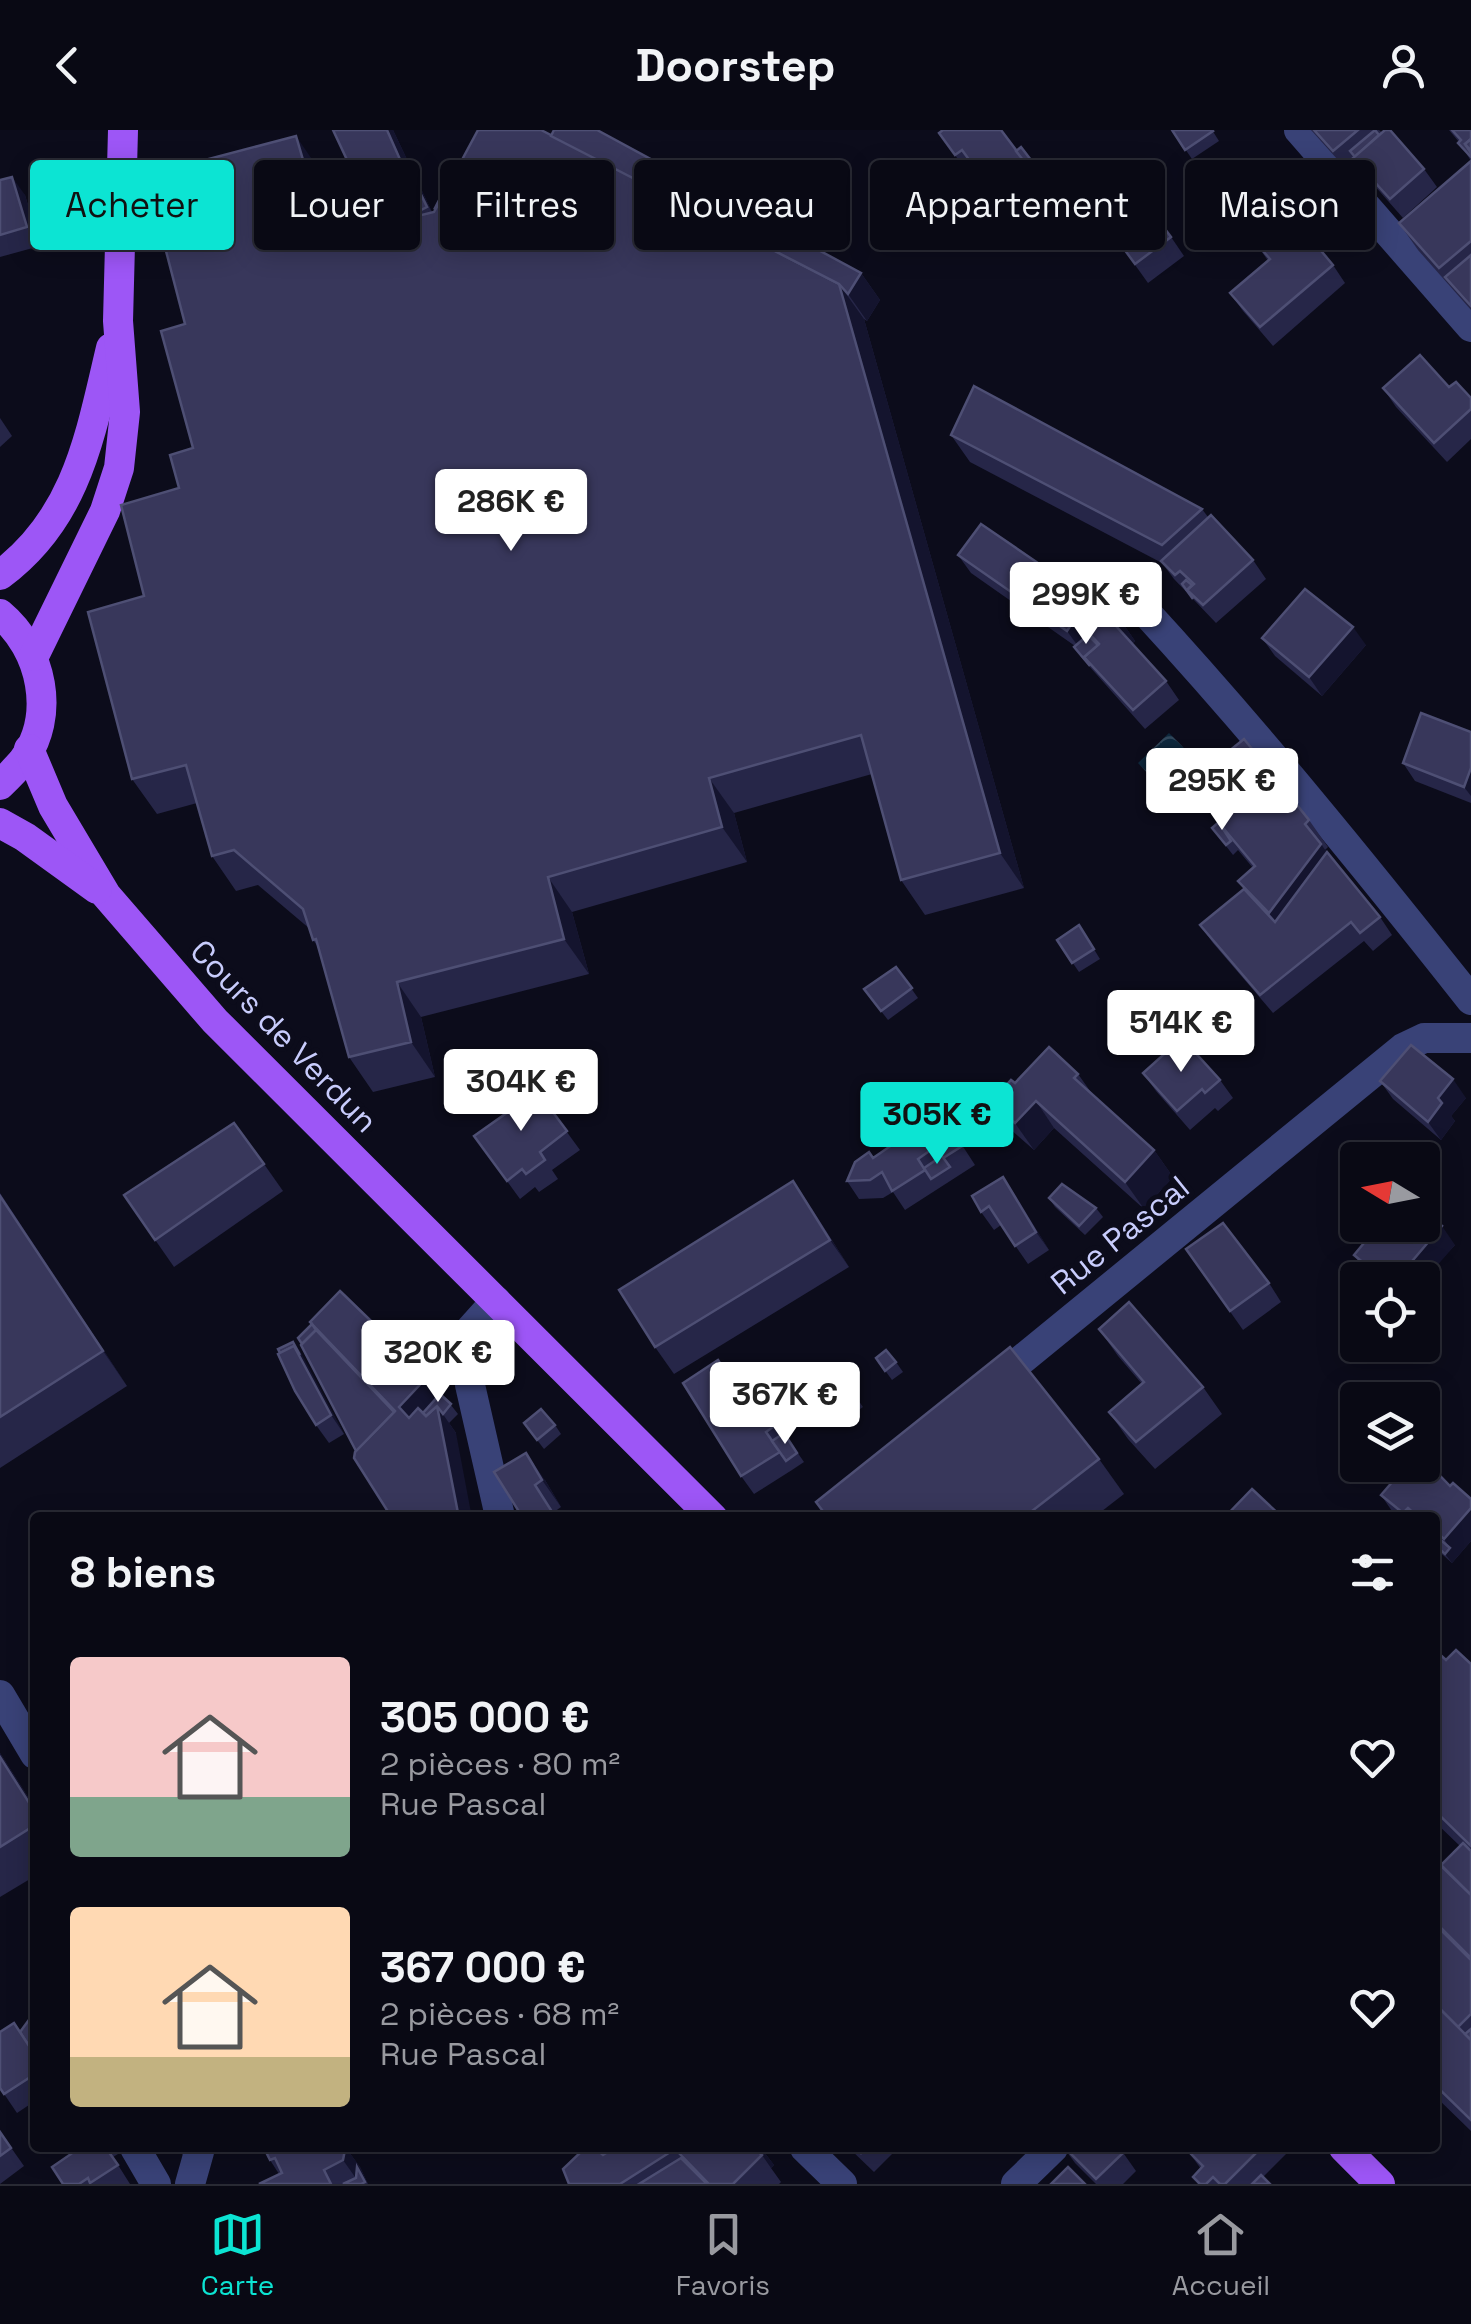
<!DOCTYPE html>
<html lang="fr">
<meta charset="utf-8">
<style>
body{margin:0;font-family:"Space Grotesk",sans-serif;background:#171722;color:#f1f3f6;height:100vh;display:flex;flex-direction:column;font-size:38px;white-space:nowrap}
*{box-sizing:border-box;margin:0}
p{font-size:32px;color:#999aa0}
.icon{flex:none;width:55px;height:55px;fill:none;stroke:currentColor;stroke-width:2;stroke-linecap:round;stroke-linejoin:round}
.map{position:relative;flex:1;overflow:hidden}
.side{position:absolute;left:30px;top:1382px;width:1410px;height:640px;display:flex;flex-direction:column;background:#090914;border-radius:10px;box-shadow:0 5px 25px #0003,0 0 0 2px #292a34}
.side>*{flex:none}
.banner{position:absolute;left:30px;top:30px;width:1412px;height:90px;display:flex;gap:20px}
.needle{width:65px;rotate:280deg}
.buttons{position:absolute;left:1340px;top:1012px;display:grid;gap:20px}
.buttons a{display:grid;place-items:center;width:100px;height:100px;border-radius:10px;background:#090914;box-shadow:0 5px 25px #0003,0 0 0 2px #292a34;font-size:50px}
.price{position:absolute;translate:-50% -85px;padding:0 22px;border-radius:10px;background:#fff;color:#222;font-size:32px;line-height:65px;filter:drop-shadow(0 2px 5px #0008)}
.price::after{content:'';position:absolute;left:50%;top:60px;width:30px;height:22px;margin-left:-15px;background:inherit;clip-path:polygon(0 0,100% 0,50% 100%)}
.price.selected{background:#0ce4d3;color:#111}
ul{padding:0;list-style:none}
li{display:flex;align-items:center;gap:30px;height:250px;padding:0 40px}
li span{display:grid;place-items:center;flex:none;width:280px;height:200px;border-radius:10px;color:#555}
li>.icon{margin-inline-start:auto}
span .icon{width:120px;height:120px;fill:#fffc;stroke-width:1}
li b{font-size:42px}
h2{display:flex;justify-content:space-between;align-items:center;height:120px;padding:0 40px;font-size:42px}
.tag{padding:0 35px;border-radius:10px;background:#090914;box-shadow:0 5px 25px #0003,0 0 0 2px #292a34;font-size:35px;line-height:90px}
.tag.selected{background:#0ce4d3;color:#111}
header{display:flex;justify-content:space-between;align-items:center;height:130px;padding:0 40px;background:#090914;font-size:45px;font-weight:800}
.tab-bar{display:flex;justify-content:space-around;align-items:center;height:140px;border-top:2px solid #292a34;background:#090914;font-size:28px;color:#999aa0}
.tab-bar a{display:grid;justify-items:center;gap:5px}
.tab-bar .selected{color:#0ce4d3}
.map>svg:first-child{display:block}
</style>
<header><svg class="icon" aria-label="back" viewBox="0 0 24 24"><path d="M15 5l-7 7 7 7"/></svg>Doorstep<svg class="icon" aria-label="person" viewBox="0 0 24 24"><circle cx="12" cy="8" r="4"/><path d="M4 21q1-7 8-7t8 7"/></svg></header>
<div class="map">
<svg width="1471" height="2054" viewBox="0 0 1471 2054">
<defs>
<pattern id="water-waves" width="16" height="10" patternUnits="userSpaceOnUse" patternTransform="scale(2.5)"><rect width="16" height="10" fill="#0e283d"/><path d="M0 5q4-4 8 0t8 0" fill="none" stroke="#30465a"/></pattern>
</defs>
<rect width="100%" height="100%" fill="#0c0c1b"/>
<path fill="url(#water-waves)" d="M1169,603L1189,623L1176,636L1194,656L1175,673L1138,633Z"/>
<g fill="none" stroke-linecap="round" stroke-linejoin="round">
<g stroke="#394277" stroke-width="30">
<path d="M1299,0L1471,197"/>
<path d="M1142,478C1258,604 1365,736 1471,870"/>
<path d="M496,1171L470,1200V1255L499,1382"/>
<path d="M992,1254L1403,918L1424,908H1471"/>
<path d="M0,1565L35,1624"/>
<path d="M135,2018L156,2054"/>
<path d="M805,2018L842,2054"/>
<path d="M190,2054L199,2022L196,2018"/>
<path d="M1016,2054L1053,2018"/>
</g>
<g stroke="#9d56f6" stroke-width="30">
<path d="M0,445C77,388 90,306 111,218"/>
<path d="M0,484C42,519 57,586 22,632C15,640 7,648 0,655"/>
<path d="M34,526L105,381L119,338L125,282L118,191L123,0"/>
<path d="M29,619L53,676L106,765L215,891L713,1388"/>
<path d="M0,693L25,707L97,759"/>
<path d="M1344,2018L1380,2054"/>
</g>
</g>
<g fill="#262648">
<path d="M393,0L432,82H434L456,42L551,6L861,143L880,170L867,191L864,189L1024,758L925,785L901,750L872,644L734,683L747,732L572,782L589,844L421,887L435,947L373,962L349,927L319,818L313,810L310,799L258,755L236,761L212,726L197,673L157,684L132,649L144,466L193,318L185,194L189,114L320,41L330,73L342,91L346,104L378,96Z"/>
<path d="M1172,0H1212L1219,11L1192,29Z"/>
<path d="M1311,0H1379L1424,39L1437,57L1403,88L1366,46L1355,31L1346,39Z"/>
<path d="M1449,0H1471V31L1459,12Z"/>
<path d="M939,3L1016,21L1031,30L1038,40L1033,44L1050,67L1015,94L982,48L988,56L981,61Z"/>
<path d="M1471,31V180L1418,120L1399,93Z"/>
<path d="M0,50L25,65L40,116L0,127Z"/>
<path d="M1097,82L1171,107L1184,126L1148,153Z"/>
<path d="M1256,113L1333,135L1345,153L1273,216L1243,181L1230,163L1268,131Z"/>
<path d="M1383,258L1471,268V309L1447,332L1396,277Z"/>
<path d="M0,288L12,306L0,317Z"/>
<path d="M951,305L1202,379L1208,387L1253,430L1266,449L1216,493L1174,449L1162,433L970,332Z"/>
<path d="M958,425L1098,481L1122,492L1135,511L1132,514L1166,551L1179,570L1145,599L1081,527L1074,517L1075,516L971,443Z"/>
<path d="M1262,508L1366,515L1322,566L1275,526Z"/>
<path d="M1471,602V673L1415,651L1403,633Z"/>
<path d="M1203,642L1309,690L1328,717L1325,720L1327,722L1380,787L1392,805L1373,821L1364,811L1273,883L1213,813L1200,795L1244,759L1238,751L1253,738L1238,720L1233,725L1212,698L1232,682Z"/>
<path d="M1079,795L1100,829L1079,842L1057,810Z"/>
<path d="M896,837L918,868L888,890L864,859Z"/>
<path d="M1143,943L1220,950L1233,968L1218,981L1215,978L1190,1000L1156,961Z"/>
<path d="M1078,944L1093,965L1154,1020L1173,1047L1144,1079L1054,998L1034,1020L1010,999L991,972L1015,953Z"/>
<path d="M1380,951L1466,968L1451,986L1455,991L1441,1010L1393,969Z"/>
<path d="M531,953L580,1020L552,1040L558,1049L539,1062L535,1057L520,1069L474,1006L518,975Z"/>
<path d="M950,969L974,1006L962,1015L975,1035L905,1080L893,1062L883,1068L859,1069L847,1051L873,1028L916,1001L940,976Z"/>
<path d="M264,1034L283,1061L174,1137L124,1065Z"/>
<path d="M1003,1047L1049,1120L1028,1134L1001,1095L994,1100L981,1082Z"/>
<path d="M0,1063L127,1256L0,1338Z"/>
<path d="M1049,1068L1096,1078L1103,1087L1085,1105L1055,1077Z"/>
<path d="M812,1079L849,1137L674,1244L655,1217Z"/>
<path d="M1455,1115L1422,1150H1375L1367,1143L1354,1125Z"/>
<path d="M1186,1119L1269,1153L1281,1172L1243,1200Z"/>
<path d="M312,1194L428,1246L458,1284L449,1293L456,1303L356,1321Z"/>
<path d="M1099,1199L1203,1257L1222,1284L1155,1339L1128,1309L1109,1282L1142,1254L1118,1226Z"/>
<path d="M293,1212L344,1304L329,1313L316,1295Z"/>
<path d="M876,1228L896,1232L903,1242L892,1250Z"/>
<path d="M839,1243L863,1277L848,1287L839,1277L822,1289L805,1265Z"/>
<path d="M766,1277L804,1332L792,1340L791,1338L792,1340L754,1364L741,1346L754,1284Z"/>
<path d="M524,1293L555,1295L561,1304L544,1319Z"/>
<path d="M1422,1327L1450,1356L1453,1353L1471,1369V1411L1452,1433L1435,1418V1388H1399L1394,1384L1381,1365L1407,1335H1422Z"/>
<path d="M1099,1329L1124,1364L1093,1388H827L816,1372Z"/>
<path d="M494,1342L545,1350L561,1377L554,1382L558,1388H523Z"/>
<path d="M1435,1520L1446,1530L1471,1534V2001L1435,1966V1730L1441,1735L1460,1716L1435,1692Z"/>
<path d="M0,1623L35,1678V1746L0,1767Z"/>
<path d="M35,1894V1971L17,1983L0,1958L20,1902Z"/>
<path d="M0,2002L24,2036L0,2054Z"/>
<path d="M67,2018H113L118,2024L113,2027L130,2054H63L71,2024Z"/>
<path d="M264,2018H346L360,2037L368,2054H259L279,2044L270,2030Z"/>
<path d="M614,2018H761L774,2035L771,2038L781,2052L779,2054H569Z"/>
<path d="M849,2018H898L874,2042Z"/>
<path d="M1064,2018H1123L1126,2022L1124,2024L1136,2041L1123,2054H1096L1075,2033Z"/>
<path d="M1192,2018H1292L1263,2047L1270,2054H1198L1193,2047L1201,2039L1188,2021Z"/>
</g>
<g fill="#14142e">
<path d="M387,0H393L434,86L415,52L402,34Z"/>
<path d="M296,6L320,41L330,73L342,91L354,132L333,107L311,57Z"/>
<path d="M395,38L414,65L419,81L425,90H418Z"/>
<path d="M12,47L25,65L40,116L27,97Z"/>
<path d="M861,143L880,170L867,191L848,164Z"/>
<path d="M839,154L864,189L1024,758L1000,723Z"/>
<path d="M1089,468L1102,486L1082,496L1089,506L1080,519L1067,501Z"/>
<path d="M1122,492L1135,511L1130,516L1117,497Z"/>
<path d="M1353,497L1366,515L1322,566L1309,547Z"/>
<path d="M1471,638V666L1464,657Z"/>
<path d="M709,648L734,683L747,732L722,697Z"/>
<path d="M1321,714L1340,741L1288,810L1269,783Z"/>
<path d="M548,747L572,782L589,844L564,809Z"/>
<path d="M397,852L421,887L435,947L411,912Z"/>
<path d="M1453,949L1466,968L1451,986L1455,991L1441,1010L1428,992L1438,968Z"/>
<path d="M1036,971L1054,998L1034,1020L1015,993Z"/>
<path d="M1154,1020L1173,1047L1144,1079L1125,1052Z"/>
<path d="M1003,1047L1016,1066L1049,1120L1036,1102Z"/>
<path d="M793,1051L812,1079L849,1137L830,1110Z"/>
<path d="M0,1063L127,1256L103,1221Z"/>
<path d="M1442,1096L1455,1115L1422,1153V1150H1396Z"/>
<path d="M293,1212L300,1221L344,1304L331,1285L294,1216Z"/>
<path d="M428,1246L447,1273L440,1280L456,1303L472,1388H459L419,1303L399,1277Z"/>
<path d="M526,1323L545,1350L561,1377L542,1350Z"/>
<path d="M1408,1378L1415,1388H1407L1403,1383Z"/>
<path d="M1471,1378V1411L1452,1433L1445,1424L1450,1418L1444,1409Z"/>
<path d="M0,1623L35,1678V1682L0,1627Z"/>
<path d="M344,2018H346L360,2037L368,2054L363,2049L360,2054L343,2030Z"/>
<path d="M753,2018H761L774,2035L771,2038L762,2025Z"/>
</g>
<g fill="#38375b" stroke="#4e4f74" stroke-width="2.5">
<path d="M333,0H387L402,34L395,38L417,86L378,96Z"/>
<path d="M478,0H541L839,154L1000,723L901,750L861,605L709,648L722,697L548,747L564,809L397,852L411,912L349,927L316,809L313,810L303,779L234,720L212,726L186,635L132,649L88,482L144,466L121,375L179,358L170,325L193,318L161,201L185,194L166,121L189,114L171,39L296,6L311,57L318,56L333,107L434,82Z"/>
<path d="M554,0H597L861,143L848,164L839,154L551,6Z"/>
<path d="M943,0H1001L1028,36L1012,48L1022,61L1002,75L962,20L955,25L939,3Z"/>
<path d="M1172,0H1212L1213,1L1185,20Z"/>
<path d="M1314,0H1358L1333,21Z"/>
<path d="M1375,0L1379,5L1355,27L1350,21Z"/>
<path d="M1385,0H1390L1424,39L1390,69L1353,28Z"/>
<path d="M1452,0H1471V9L1465,14L1471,23V27L1458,13L1461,10Z"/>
<path d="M1471,9V21L1465,14Z"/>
<path d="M1021,17L1031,30L1026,34L1016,21Z"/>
<path d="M968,30L981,47L974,52L962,34Z"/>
<path d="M1471,31V111L1439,138L1399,93Z"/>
<path d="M454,41L456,42L436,78H435Z"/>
<path d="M1034,46L1043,58L1028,70L1019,57Z"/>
<path d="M12,47L27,97L0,105V50Z"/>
<path d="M415,52L427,77L419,81L407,55Z"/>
<path d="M1132,55L1171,107L1135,134L1097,82Z"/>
<path d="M1291,85L1333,135L1260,197L1230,163L1270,129L1256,113Z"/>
<path d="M1471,125V176L1445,147Z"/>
<path d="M1420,225L1449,257L1456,252L1471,268V279L1434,313L1383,258Z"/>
<path d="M974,256L1202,379L1162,415L951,305Z"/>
<path d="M1211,385L1253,430L1203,475L1187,460L1194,454L1180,441L1175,445L1161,431Z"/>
<path d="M981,394L1089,468L1067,501L958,425Z"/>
<path d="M1186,450L1192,455L1187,460L1193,469L1182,454Z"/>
<path d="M1305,459L1353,497L1309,547L1262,508Z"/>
<path d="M1106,474L1122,492L1117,497L1166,551L1133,580L1084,527L1099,514L1082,496Z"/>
<path d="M1088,505L1098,515L1084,527L1090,536L1074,517Z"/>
<path d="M1421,583L1471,602V638L1464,657L1403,633Z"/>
<path d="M1244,609L1309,690L1305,694L1321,714L1269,783L1238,751L1255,736L1219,693L1233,681L1203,642Z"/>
<path d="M1232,681L1219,693L1231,711L1226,715L1212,698Z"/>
<path d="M1327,722L1380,787L1360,803L1351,792L1260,865L1200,795L1244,759L1275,792Z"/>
<path d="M1079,795L1094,819L1072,833L1057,810Z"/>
<path d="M896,837L912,858L881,881L864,859Z"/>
<path d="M1182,908L1220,950L1205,963L1202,959L1177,981L1143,943Z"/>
<path d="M1411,915L1453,949L1438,968L1442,973L1428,992L1380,951Z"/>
<path d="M1049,917L1078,944L1074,948L1154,1020L1125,1052L1036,971L1015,993L991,972L1011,950L1015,953Z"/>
<path d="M531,953L567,1001L540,1022L545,1030L526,1044L522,1039L507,1051L474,1006L518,975L512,967Z"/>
<path d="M926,956L940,976L950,969L961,987L949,996L962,1016L943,1028L935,1017L918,1029L925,1040L892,1061L882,1042L870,1050L847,1051L855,1032L869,1022L873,1028L892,1015L886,1006L897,998L904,1009L916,1001L898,975Z"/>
<path d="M234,993L264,1034L155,1110L124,1065Z"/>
<path d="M942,1026L950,1037L931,1049L924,1038Z"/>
<path d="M1003,1047L1036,1102L1015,1116L989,1076L981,1082L972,1066Z"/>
<path d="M793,1051L830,1110L655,1217L619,1160Z"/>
<path d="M1062,1054L1096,1078L1079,1096L1049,1068Z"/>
<path d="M0,1066L103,1221L0,1287Z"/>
<path d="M1422,1079L1442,1096L1396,1150H1384L1354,1125L1379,1095H1422Z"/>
<path d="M1223,1093L1269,1153L1230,1181L1186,1119Z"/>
<path d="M340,1161L428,1246L399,1277L409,1288L418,1278L426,1286L437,1276L459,1388H392L354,1328L355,1322L395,1281L310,1192Z"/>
<path d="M1129,1172L1203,1257L1136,1312L1109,1282L1144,1252L1099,1199Z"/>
<path d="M312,1194L316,1200L302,1214L298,1208Z"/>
<path d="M316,1200L394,1282L356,1321L301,1215Z"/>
<path d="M293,1212L300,1225L294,1216L280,1223L278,1219Z"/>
<path d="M294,1216L331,1285L316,1295L295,1261L278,1224Z"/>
<path d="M1010,1217L1099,1329L1023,1388H828L816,1372Z"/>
<path d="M886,1220L896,1232L885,1241L876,1228Z"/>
<path d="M718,1230L753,1285L766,1277L777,1294L766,1302L780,1322L741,1346L683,1253Z"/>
<path d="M839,1243L856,1268L842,1278L833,1267L815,1280L805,1265Z"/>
<path d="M1381,1263L1390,1270H1375Z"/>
<path d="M440,1264L451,1274L443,1284L437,1276L426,1286L423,1283Z"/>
<path d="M541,1279L555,1295L537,1310L524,1293Z"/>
<path d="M784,1303L797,1323L786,1331L772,1311Z"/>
<path d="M526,1323L542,1350L535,1355L556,1388H523L494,1342Z"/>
<path d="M1422,1327L1450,1356L1453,1353L1471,1369V1378L1444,1409L1435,1401V1388H1419L1408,1378L1403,1383L1381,1365L1407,1335H1422Z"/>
<path d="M1252,1359L1283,1388H1224Z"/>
<path d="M1435,1405L1450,1418L1445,1424L1435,1415Z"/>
<path d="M1435,1520L1446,1530L1456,1520L1471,1534V1716L1435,1681Z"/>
<path d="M0,1627L35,1682V1695L0,1717Z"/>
<path d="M1463,1713L1471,1721V1765L1441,1735Z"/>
<path d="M1435,1730L1471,1765V1828L1435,1792Z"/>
<path d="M1435,1794L1471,1830V1884L1458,1897L1435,1874Z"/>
<path d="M1435,1874L1471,1910V1990L1435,1955Z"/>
<path d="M31,1887L35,1894V1920L32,1921L20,1902Z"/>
<path d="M14,1893L35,1925V1944L4,1964L0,1958V1902Z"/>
<path d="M1471,1899V1910L1465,1904Z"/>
<path d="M0,2002L11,2018L0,2026Z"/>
<path d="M67,2018H106L118,2035L90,2053L88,2048L79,2054H63L52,2037L71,2024Z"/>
<path d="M264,2018H344L345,2020L343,2030L324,2040L331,2054H259L282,2043L275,2028L270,2030Z"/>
<path d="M585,2018H595L603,2025L614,2018H754L762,2025L733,2054H709L675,2019L620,2054H569L563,2039Z"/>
<path d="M855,2018H867L861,2023Z"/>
<path d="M1065,2018H1118L1123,2023L1096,2049Z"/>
<path d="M1192,2018H1261L1225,2054H1220L1213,2047L1206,2054H1200L1193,2047L1203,2036L1188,2021Z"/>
<path d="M681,2028L707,2054H639Z"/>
<path d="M357,2037L365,2052L361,2054H343L356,2048Z"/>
<path d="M1068,2037L1085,2054H1051Z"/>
<path d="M1261,2045L1270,2054H1252Z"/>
</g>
<g text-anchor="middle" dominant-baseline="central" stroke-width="10" stroke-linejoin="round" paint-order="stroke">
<g font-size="32" fill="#c8ccfc" stroke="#0c0c1b">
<text transform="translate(284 906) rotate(46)">Cours de Verdun</text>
<text transform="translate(1120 1105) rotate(-39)">Rue Pascal</text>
</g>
</g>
</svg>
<div class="buttons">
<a><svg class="needle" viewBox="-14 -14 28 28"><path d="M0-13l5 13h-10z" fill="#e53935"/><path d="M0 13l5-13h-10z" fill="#999aa0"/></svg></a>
<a><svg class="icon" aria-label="locate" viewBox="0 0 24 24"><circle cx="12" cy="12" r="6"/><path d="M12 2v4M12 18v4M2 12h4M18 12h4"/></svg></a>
<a><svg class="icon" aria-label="layers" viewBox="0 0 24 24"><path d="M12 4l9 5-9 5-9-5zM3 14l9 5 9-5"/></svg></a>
</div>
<b class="price" style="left:511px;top:424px">286K €</b>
<b class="price" style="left:1086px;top:517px">299K €</b>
<b class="price" style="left:1222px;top:703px">295K €</b>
<b class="price" style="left:1181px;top:945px">514K €</b>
<b class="price" style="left:521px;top:1004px">304K €</b>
<b class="price selected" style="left:937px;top:1037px">305K €</b>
<b class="price" style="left:438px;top:1275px">320K €</b>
<b class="price" style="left:785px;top:1317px">367K €</b>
<div class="banner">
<a class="tag selected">Acheter</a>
<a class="tag">Louer</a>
<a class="tag">Filtres</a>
<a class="tag">Nouveau</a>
<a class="tag">Appartement</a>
<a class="tag">Maison</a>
</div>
<section class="side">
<h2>8 biens<svg class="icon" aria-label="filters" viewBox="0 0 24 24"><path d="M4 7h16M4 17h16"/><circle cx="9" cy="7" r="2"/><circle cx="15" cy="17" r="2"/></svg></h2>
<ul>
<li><span style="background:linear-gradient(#f6c9c9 70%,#7fa58c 0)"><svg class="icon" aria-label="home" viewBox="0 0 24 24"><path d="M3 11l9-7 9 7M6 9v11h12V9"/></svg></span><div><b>305 000 €</b><p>2 pièces · 80 m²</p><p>Rue Pascal</p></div><svg class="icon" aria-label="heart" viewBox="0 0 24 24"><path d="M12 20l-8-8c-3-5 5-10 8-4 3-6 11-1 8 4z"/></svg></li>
<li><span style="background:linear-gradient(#ffd9b3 75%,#c2b280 0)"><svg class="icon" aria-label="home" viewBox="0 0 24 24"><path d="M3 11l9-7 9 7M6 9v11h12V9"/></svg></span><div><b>367 000 €</b><p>2 pièces · 68 m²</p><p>Rue Pascal</p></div><svg class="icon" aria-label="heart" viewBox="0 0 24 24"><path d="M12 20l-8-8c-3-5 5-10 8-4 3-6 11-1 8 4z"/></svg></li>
</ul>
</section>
</div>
<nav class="tab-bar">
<a class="selected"><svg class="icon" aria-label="map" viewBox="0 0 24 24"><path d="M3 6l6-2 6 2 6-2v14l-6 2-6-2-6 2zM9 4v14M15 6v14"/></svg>Carte</a>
<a><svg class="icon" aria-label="saved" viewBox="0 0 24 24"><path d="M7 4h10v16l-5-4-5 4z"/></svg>Favoris</a>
<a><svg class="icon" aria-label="home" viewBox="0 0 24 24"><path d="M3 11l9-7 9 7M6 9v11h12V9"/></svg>Accueil</a>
</nav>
